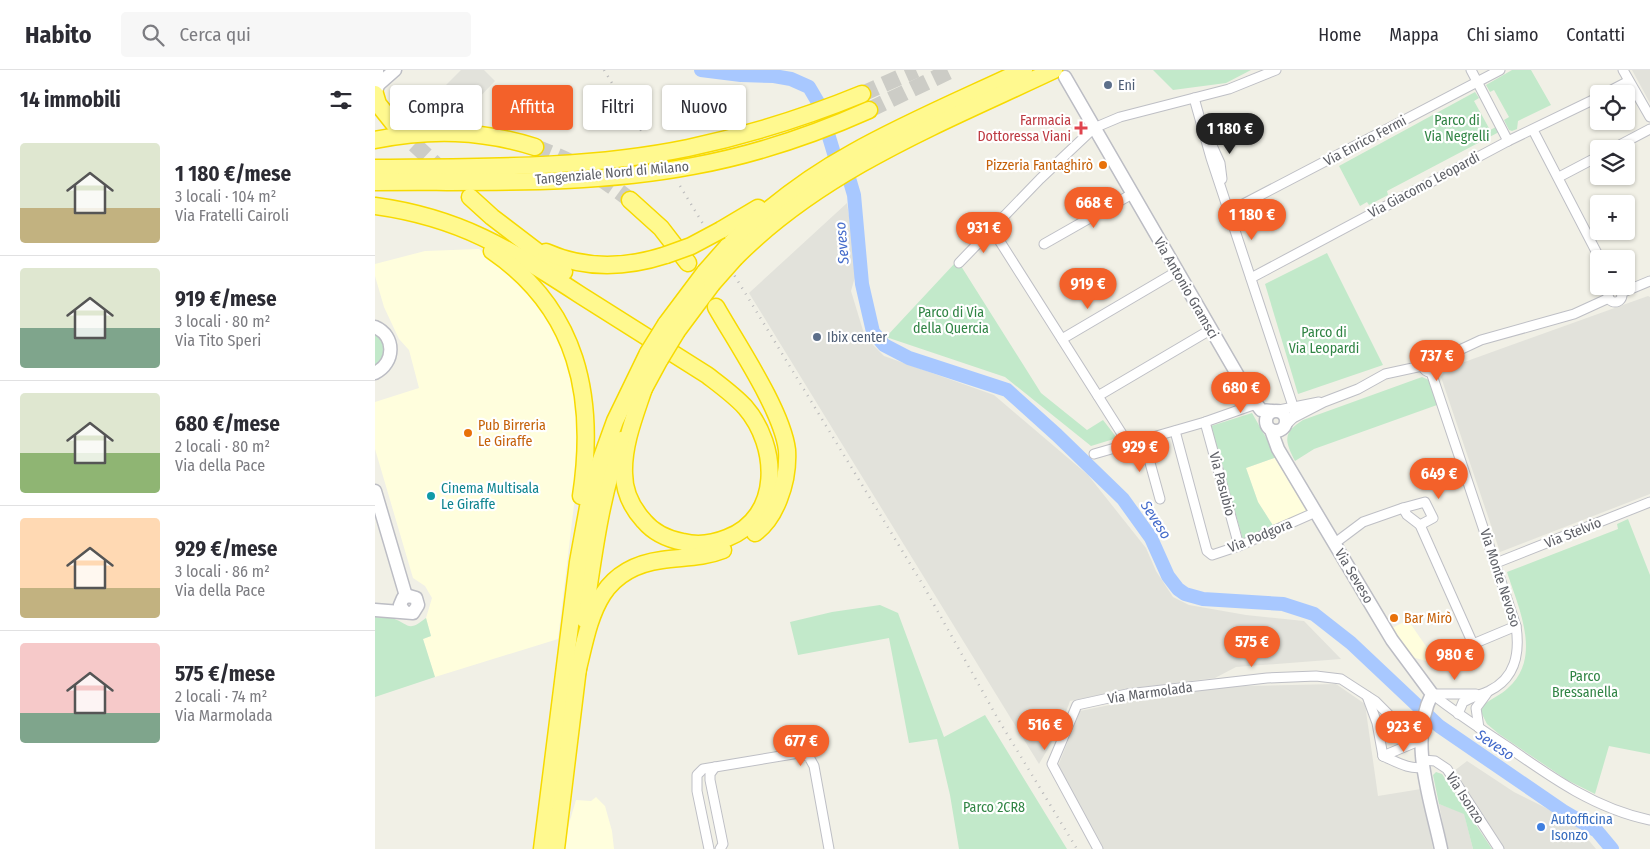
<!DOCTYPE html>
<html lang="it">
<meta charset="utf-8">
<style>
body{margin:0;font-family:"Fira Sans Condensed",sans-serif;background:#f7f7f7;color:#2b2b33;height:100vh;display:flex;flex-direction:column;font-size:19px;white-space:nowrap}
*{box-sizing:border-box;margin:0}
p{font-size:16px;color:#7c7c81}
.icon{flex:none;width:28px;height:28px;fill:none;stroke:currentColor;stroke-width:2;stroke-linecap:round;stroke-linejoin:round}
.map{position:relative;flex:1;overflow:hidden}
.side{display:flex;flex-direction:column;background:#fff;width:375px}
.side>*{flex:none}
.banner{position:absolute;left:15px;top:15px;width:475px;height:45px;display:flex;gap:10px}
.buttons{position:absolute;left:1215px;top:15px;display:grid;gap:10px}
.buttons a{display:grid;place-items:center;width:45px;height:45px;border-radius:5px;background:#fff;box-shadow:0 1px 4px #0004;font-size:25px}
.price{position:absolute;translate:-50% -42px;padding:0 11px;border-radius:18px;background:#f3612a;color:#fff;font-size:16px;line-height:32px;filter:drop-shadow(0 1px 2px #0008)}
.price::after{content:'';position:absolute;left:50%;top:30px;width:15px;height:11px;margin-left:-8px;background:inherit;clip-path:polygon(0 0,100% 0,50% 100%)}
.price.active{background:#222;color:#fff}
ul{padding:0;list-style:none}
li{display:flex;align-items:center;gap:15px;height:125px;padding:0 20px}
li+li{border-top:1px solid #e1e1e2}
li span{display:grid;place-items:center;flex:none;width:140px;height:100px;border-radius:5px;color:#555}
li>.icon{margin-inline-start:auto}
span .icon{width:60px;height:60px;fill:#fffc;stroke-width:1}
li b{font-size:21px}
h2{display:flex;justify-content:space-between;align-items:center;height:60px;padding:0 20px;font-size:21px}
.pill{padding:0 18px;border-radius:5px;background:#fff;box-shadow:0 1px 4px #0004;font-size:18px;line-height:45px}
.pill.active{background:#f3612a;color:#fff}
header{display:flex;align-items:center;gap:30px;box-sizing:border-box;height:70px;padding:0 25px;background:#fff;border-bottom:1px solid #e1e1e2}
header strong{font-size:24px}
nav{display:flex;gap:28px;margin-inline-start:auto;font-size:18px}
.search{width:350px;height:45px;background:#f7f7f7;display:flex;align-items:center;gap:12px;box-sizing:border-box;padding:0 18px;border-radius:5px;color:#7c7c81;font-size:19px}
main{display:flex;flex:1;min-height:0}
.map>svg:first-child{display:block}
</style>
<header>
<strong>Habito</strong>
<div class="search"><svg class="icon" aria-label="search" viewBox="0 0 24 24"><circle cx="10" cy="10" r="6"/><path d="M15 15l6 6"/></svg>Cerca qui</div>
<nav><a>Home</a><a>Mappa</a><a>Chi siamo</a><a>Contatti</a></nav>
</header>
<main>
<section class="side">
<h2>14 immobili<svg class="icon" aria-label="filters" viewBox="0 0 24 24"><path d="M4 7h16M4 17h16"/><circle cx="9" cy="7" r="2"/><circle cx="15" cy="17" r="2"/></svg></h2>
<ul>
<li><span style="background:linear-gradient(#dfe7d0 65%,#c2b280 0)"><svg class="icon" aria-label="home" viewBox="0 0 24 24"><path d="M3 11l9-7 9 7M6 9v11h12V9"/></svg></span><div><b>1 180 €/mese</b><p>3 locali · 104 m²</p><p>Via Fratelli Cairoli</p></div></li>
<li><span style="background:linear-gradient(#dfe7d0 60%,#7fa58c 0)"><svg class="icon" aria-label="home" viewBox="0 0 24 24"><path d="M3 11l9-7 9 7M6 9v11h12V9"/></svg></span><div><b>919 €/mese</b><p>3 locali · 80 m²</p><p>Via Tito Speri</p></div></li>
<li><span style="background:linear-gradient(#dfe7d0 60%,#8fb573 0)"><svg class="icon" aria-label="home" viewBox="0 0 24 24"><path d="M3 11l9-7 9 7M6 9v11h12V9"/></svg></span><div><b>680 €/mese</b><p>2 locali · 80 m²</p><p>Via della Pace</p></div></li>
<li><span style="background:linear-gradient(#ffd9b3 70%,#c2b280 0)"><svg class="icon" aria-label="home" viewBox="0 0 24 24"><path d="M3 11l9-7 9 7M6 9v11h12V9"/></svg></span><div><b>929 €/mese</b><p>3 locali · 86 m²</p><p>Via della Pace</p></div></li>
<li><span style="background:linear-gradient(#f6c9c9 70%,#7fa58c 0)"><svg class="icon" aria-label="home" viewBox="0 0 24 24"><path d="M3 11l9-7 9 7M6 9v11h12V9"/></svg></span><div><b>575 €/mese</b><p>2 locali · 74 m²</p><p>Via Marmolada</p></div></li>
</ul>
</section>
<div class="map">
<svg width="1275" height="779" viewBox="0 0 1275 779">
<rect width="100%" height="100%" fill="#f1f0e6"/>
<g fill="#fffedd">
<path d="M104,179L143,209L177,253L196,301L204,344V393L183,569L60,607L48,569L56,566L51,548L57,528L50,516L38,508L0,379V332L44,318L34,280L24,269L9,237L0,206V194L50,181Z"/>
<path d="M902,387L933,440L899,457L883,432L871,398Z"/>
<path d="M1033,550L1059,588L1051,591L1037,587L1017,558Z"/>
<path d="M221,727L230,736L237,761L239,779H190L193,757L201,730L216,731Z"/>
</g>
<g fill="#e2e2db">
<path d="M86,0H109L120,11L92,40L69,17Z"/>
<path d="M1257,0H1275V33Z"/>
<path d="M472,133L482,200L476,221L490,267L509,286L619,325L713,405L771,478L781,501L798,527L814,535L871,545L929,551L966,589L861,597L840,608L758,618L695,631L685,658L664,694L374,223Z"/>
<path d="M1273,226L1275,227V424L1125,482L1066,307L1070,299Z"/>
<path d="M961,614L990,634L1003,726L1046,719L1058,779H727L683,696L705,641L804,621L868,616Z"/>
<path d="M1092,691L1139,722L1175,740L1191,752L1196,749L1221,779H1129L1079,701Z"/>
<path d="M1064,734L1089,743L1098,779H1073Z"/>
</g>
<g fill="#c2e9ca">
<path d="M778,0H876L851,13L798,20Z"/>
<path d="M1137,0H1156L1176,35L1143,51L1142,59L1137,61L1134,60L1129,50L1134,47L1119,20L1115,22L1111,15Z"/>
<path d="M1100,22L1104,28L1099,31L1115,60L1121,57L1124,62L1012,121L1013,125L994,135L992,132L985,136L964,96Z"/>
<path d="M952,183L1008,295L923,324L890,214Z"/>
<path d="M580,193L586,196L666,323L712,360L728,350L742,368L716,376L630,307L511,267Z"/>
<path d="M0,262C12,271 13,286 0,295Z"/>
<path d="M1047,307L1054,310L1062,335L939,379L920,391C910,371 907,363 928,350Z"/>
<path d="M877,343L902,387L871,398L883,432L899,457L868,470L836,356Z"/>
<path d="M1253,449L1275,505V684L1234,676L1220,724L1192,710L1124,664L1112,654L1106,642L1108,636C1116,628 1126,625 1133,618C1168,587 1143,537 1132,502L1243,459L1242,454Z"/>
<path d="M505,535L523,543L569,667L610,645L692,779H584L575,725L562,669L534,673L514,568L423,585L415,552L457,542Z"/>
<path d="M0,547C5,548 12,547 17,548C35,554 32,563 51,548L56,566L48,569L60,607L0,627Z"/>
<path d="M1061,702L1067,704L1117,779H1098L1089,744L1064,734L1058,705Z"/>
</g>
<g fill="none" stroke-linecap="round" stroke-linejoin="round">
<path stroke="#a8c8ff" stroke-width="14" d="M326,0L366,5L399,6L416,9L434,17L444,34L464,100L474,108L479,125L487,214L498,262L509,275L534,288L632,320L682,365L748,429L776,468L793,506L803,519L810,524L828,529L908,534L939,544L976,573L1064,656L1188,741L1222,761L1237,779"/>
<g stroke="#ccccc6" stroke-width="16" stroke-dasharray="16 8" stroke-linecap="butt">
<path d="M487,24L541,0"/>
<path d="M494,40L577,0"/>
<path d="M22,58L72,105"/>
<path d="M160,77C196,90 225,106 255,130"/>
</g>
<g stroke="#bebfc5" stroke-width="11">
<g id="street">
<path d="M1096,0L1133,71"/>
<path d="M1248,0L1275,47"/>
<path d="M1229,24L1254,11"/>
<path d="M819,28L836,88L917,333L920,340L918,348"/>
<path d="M1158,60L1225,189"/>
<path d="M835,71L845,93L847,109"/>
<path d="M1237,79L1275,59"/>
<path d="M1184,107L1224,86"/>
<path d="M855,141L1125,0"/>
<path d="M617,159L754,375"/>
<path d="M669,174L757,124"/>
<path d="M584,193L665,109L719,58L745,47L854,19L901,0"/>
<path d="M876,208L1133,71L1224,27"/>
<circle cx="1240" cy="225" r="7"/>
<path d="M1246,223L1275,211"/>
<path d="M687,269L801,202"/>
<circle cx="1055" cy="295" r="7"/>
<path d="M1061,291L1106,270L1199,244L1234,228"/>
<path d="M1056,302L1141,556C1145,583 1141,608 1114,621C1105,625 1097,627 1088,632L1083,644"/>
<path d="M723,326L835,260"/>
<path d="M904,340L944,332"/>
<path d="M830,352L864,476"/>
<path d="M909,357L918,348L949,332L983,319L1010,304L1047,296"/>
<path d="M800,361L832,481L837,485L864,476L941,442"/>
<path d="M769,371L785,429"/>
<path d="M719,384L830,352L881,334"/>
<path d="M1028,438L1050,432L1058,448L1045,455"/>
<path d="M960,473L988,452L1028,438L1032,445L1045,455L1098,574L1141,556"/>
<path d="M1121,493L1275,432"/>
<path d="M1057,624C1081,643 1107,660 1133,677C1177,708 1221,739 1275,750"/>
<path d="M1057,624H1101"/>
<path d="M992,626L1002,653L1008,686"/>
<path d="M1104,658L1101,638L1112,623"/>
<path d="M1008,686C1022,692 1034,700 1049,697"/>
<path d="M1008,686L1046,670"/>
<path d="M1048,690L1060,691L1072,699L1124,779"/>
<path d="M340,697L335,704V710L348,774L345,779"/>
<path d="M334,779L322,721V705L328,699L424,683L434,687L439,696L454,779"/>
<path d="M723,779L677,694L702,635L752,624L892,608L941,606L966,609L1000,631L1030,661L1046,670"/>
</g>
</g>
<g stroke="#bcbdc4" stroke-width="15">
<g id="secondary">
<path d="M690,7L873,323L886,340L897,341"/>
<path d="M3,15L20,0"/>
<path d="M0,25L3,15L2,0"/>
<path d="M0,257C21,266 20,293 0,303"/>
<circle cx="901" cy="351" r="10"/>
<path d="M896,360L903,379L1017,570L1057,624C1033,671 1056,730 1066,779"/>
<path d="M0,421L31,526"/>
<path d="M0,540L38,543L43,535L41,528L34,526L28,528L25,535L29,541"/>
</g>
</g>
<g stroke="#f7da00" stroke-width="19">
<g id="highway">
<path d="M0,24L3,34L19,54"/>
<path d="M0,70C55,59 106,60 160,77"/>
<path d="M0,98C104,97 211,99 313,78C373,65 431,47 487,24"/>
<path d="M0,112C105,111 214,116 318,96C378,85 438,65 494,40"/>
<path d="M95,127L117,147L189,202"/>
<path d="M255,130L286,158L313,193"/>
<path d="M0,136C88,148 137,181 210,228C251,254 292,280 332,305C345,315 359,325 370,337C404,376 407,447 352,468C337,474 323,476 308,472C292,469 279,463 269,451C257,438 249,421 249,403C248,373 261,343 270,315"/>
<path d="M346,160L383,138"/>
<path d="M352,177C389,141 431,108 477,83C532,52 592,27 649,0"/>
<path d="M117,181C203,240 221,327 206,426"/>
<path d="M171,182C209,199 251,198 291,185"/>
<path d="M360,188C448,99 567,53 679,0"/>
<path d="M341,237C362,274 407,340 412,380C413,397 410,414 404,429C399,442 391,455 380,463"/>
<path d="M291,254L330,202"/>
<path d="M302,261L337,214"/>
<path d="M266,324L285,289"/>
<path d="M209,549C218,489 225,427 246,370"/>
<path d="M201,607C215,552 219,499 287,490C307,487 328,488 348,480"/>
<path d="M167,779L203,492L213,437L223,398L240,351L273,283"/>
<path d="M181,779L203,598"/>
</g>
</g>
<use href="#street" stroke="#fff" stroke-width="9"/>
<use href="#secondary" stroke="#fff" stroke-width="12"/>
<use href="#highway" stroke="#fff98f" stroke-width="16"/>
<g stroke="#b9b9ba" stroke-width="2.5" stroke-dasharray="1 6" stroke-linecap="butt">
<path d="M229,0L267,62"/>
<path d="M305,116L548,515L623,649L702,779"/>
</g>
<g stroke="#f7da00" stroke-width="19" stroke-linecap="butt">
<g id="highway-bridge">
<path d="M291,185L316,176L346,160"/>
<path d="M330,202L352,177"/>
<path d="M337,214L360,188"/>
<path d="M273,283L291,254"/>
<path d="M285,289L302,261"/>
</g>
</g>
<use href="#highway-bridge" stroke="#fff98f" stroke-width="16"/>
</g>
<g fill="#5c6f8a" stroke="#fff" stroke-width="2">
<circle cx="733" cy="15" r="5"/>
<circle cx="442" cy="267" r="5"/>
</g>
<path fill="#e0444e" stroke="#fff" stroke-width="2" d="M703.5 50.5h5v5h5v5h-5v5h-5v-5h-5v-5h5z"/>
<g fill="#e8710a" stroke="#fff" stroke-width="2">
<circle cx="728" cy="95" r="5"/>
<circle cx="93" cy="363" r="5"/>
<circle cx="1019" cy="548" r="5"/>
</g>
<circle fill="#0f9aa8" stroke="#fff" stroke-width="2" cx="56" cy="426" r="5"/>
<circle fill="#3f7fe0" stroke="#fff" stroke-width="2" cx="1166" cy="757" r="5"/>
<g text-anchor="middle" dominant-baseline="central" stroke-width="4.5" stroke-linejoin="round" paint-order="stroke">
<g font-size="14" fill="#4e5e75" stroke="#fff" text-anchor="start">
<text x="743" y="15">Eni</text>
<text x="452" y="267">Ibix center</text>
</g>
<g font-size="14" fill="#be3a42" stroke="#fff" text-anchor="end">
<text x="696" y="50">Farmacia<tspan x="696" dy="16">Dottoressa Viani</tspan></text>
</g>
<g font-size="14" fill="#308444" stroke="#fff">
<text x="1082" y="50">Parco di<tspan x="1082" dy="16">Via Negrelli</tspan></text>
<text x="576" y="242">Parco di Via<tspan x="576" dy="16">della Quercia</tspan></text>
<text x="949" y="262">Parco di<tspan x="949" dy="16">Via Leopardi</tspan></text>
<text x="1210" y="606">Parco<tspan x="1210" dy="16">Bressanella</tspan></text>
<text x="619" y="737">Parco 2CR8</text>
</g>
<g font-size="14" fill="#5e6067" stroke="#fff">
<text transform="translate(990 71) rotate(-28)">Via Enrico Fermi</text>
<text transform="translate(237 103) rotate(-5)">Tangenziale Nord di Milano</text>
<text transform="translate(1049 115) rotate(-28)">Via Giacomo Leopardi</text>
<text transform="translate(811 218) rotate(60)">Via Antonio Gramsci</text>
<text transform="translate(847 414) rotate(75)">Via Pasubio</text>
<text transform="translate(1198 463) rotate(-22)">Via Stelvio</text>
<text transform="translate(885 466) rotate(-22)">Via Podgora</text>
<text transform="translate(979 506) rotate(59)">Via Seveso</text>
<text transform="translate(1125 508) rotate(72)">Via Monte Nevoso</text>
<text transform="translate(775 623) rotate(-8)">Via Marmolada</text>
<text transform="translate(1090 728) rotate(57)">Via Isonzo</text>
</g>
<g font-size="14" fill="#c56008" stroke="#fff" text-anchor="start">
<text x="718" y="95" text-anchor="end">Pizzeria Fantaghirò</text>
<text x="103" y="355">Pub Birreria<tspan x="103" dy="16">Le Giraffe</tspan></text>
<text x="1029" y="548">Bar Mirò</text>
</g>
<g font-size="14" fill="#0d838f" stroke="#fff" text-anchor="start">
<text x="66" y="418">Cinema Multisala<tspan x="66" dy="16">Le Giraffe</tspan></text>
</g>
<g font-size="14" fill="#366cbe" stroke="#fff" text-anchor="start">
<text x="1176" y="749">Autofficina<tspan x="1176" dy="16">Isonzo</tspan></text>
</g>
<g font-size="15" font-style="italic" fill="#436aca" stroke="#fff">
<text transform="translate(467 173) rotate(-95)">Seveso</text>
<text transform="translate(781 450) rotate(57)">Seveso</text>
<text transform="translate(1120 675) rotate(34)">Seveso</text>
</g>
</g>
</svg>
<div class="buttons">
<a><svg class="icon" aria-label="locate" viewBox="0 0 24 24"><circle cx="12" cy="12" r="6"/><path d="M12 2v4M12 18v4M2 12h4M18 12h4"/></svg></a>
<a><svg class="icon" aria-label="layers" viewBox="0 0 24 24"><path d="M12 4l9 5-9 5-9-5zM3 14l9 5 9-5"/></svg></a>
<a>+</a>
<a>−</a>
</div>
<b class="price active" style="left:855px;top:85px">1 180 €</b>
<b class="price" style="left:719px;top:159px">668 €</b>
<b class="price" style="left:877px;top:171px">1 180 €</b>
<b class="price" style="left:609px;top:184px">931 €</b>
<b class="price" style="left:713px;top:240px">919 €</b>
<b class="price" style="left:1062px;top:312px">737 €</b>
<b class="price" style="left:866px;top:344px">680 €</b>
<b class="price" style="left:765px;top:403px">929 €</b>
<b class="price" style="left:1064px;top:430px">649 €</b>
<b class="price" style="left:877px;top:598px">575 €</b>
<b class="price" style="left:1080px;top:611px">980 €</b>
<b class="price" style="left:670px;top:681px">516 €</b>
<b class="price" style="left:1029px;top:683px">923 €</b>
<b class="price" style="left:426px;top:697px">677 €</b>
<div class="banner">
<a class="pill">Compra</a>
<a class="pill active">Affitta</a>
<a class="pill">Filtri</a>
<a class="pill">Nuovo</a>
</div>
</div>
</main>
